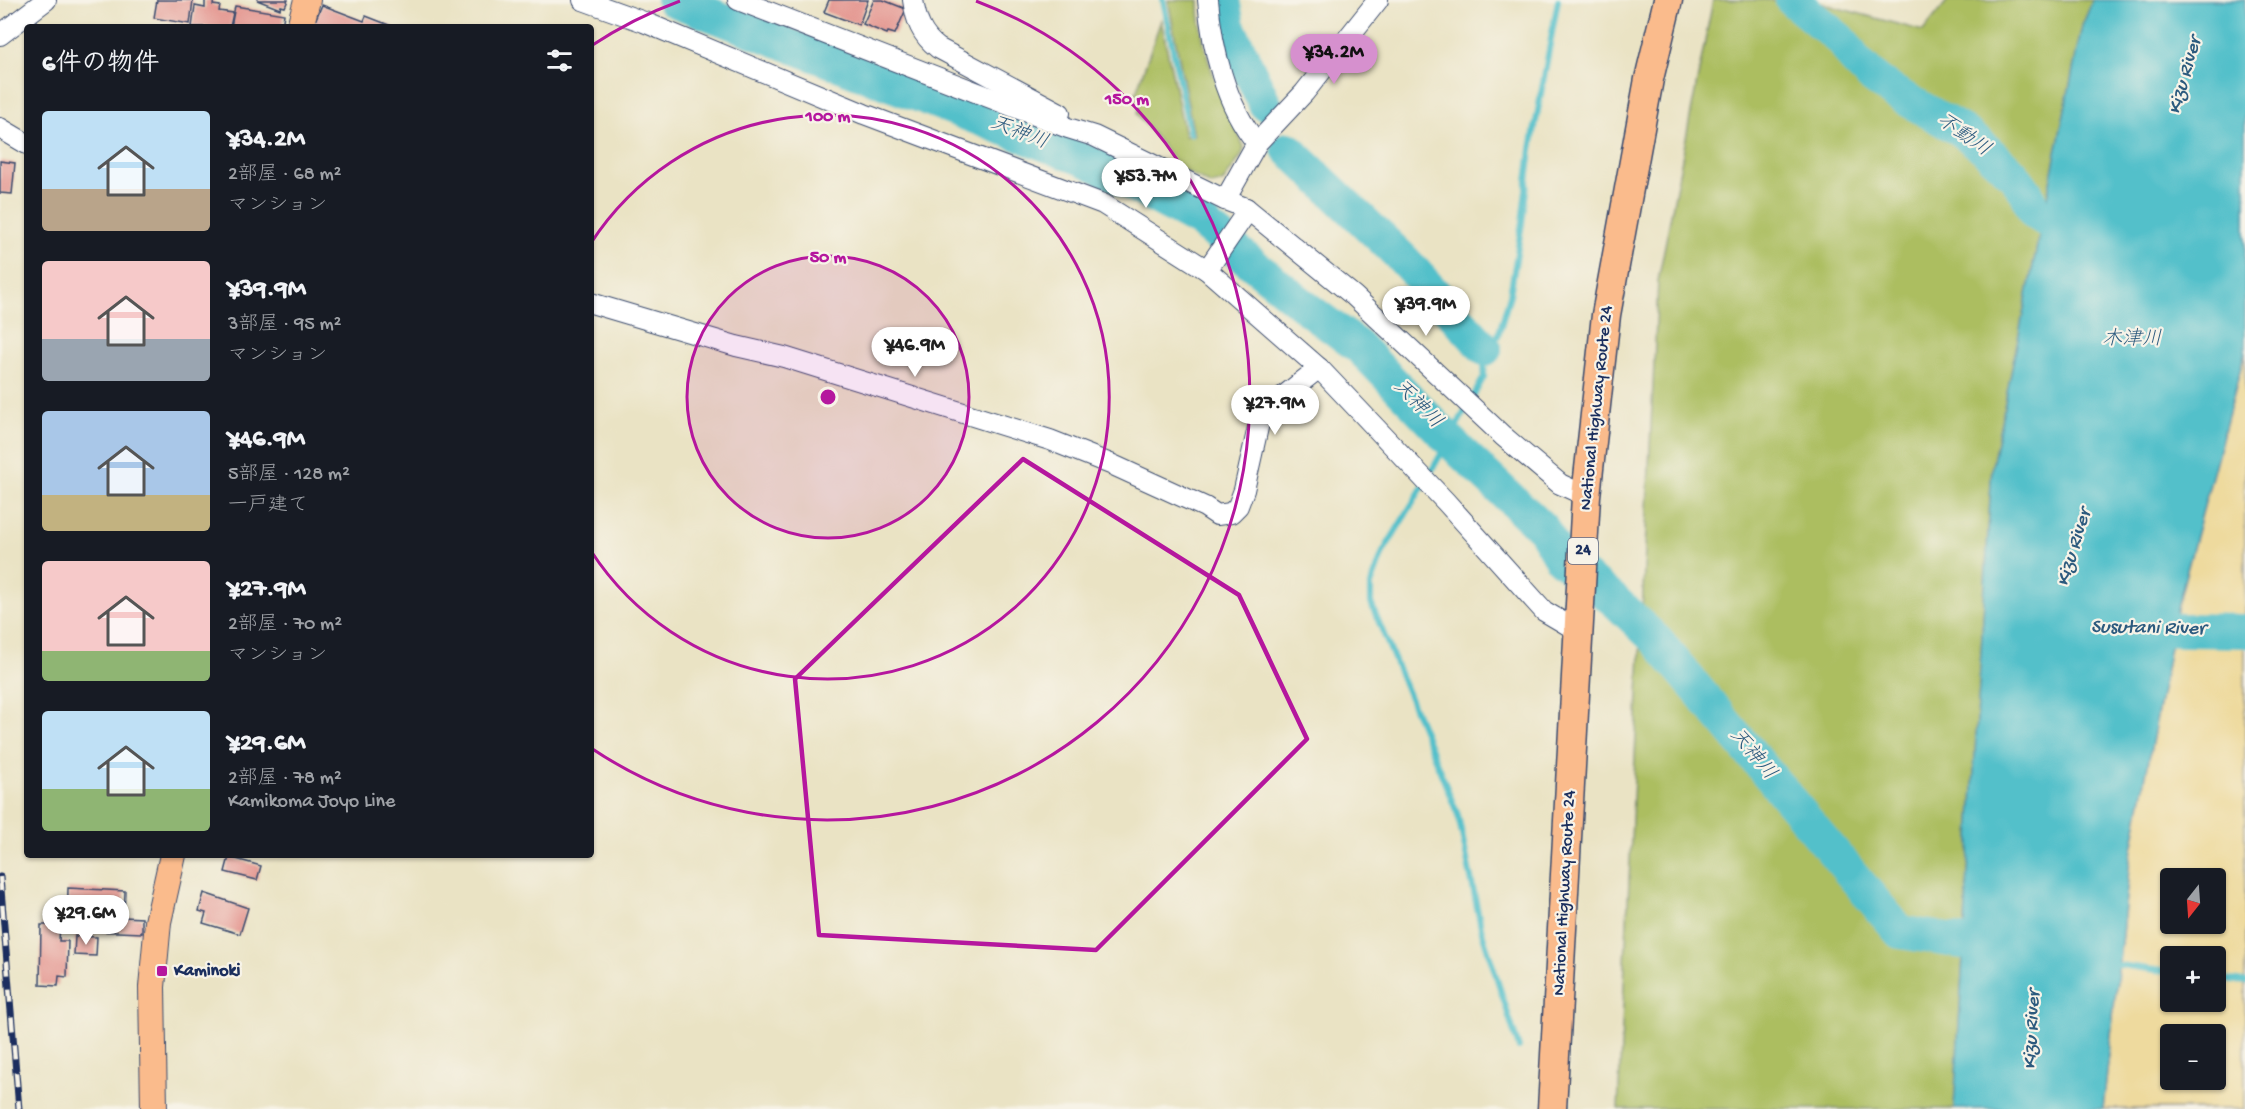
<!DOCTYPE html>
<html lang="ja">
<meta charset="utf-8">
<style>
body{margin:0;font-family:"Gochi Hand","Klee One",sans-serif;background:#242831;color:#f1f3f6;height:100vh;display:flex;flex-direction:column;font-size:22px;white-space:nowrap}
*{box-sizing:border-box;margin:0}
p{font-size:20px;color:#9ea1a6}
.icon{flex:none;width:33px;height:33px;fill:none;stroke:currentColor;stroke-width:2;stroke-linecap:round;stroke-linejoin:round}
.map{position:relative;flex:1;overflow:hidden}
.panel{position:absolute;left:24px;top:24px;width:570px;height:834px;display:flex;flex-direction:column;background:#171b24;border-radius:6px;box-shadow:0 2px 4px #0004}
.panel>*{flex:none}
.needle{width:39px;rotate:197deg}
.controls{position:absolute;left:2160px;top:868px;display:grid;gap:12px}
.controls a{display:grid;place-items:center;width:66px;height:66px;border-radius:6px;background:#171b24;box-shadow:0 2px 4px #0004;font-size:30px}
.price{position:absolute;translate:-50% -51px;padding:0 14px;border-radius:21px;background:#fff;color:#222;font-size:20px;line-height:39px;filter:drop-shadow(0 2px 3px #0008)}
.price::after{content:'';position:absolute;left:50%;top:36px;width:18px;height:14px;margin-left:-9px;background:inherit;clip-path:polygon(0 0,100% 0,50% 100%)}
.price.on{background:#d690ce;color:#111}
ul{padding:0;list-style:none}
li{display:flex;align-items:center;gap:18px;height:150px;padding:0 18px}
li span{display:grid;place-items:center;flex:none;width:168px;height:120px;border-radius:6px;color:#555}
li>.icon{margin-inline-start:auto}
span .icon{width:72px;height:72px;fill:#fffc;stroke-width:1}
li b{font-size:26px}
h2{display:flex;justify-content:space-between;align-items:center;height:72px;padding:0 18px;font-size:26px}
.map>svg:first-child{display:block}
</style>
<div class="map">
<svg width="2245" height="1109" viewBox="0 0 2245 1109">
<rect width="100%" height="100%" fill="#f7f3e8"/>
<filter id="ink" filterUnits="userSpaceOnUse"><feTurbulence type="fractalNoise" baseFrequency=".0167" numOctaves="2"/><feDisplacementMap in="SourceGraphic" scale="12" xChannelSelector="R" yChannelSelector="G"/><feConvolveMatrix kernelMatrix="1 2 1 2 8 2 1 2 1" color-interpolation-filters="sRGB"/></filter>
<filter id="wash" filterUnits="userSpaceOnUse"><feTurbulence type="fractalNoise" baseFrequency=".008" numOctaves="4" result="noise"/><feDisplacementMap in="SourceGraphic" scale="24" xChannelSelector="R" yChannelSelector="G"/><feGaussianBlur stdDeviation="1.35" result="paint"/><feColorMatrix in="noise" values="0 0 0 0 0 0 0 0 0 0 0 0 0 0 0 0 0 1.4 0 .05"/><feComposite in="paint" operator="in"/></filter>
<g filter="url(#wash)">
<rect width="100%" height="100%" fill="#eae3c4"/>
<g fill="#acbe61" stroke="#647660" stroke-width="1.5">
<path d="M1168,0H1199C1198,52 1224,100 1244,147L1242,155L1223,182L1211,185L1181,169L1137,114L1140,101L1134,98L1161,20L1185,136H1194Z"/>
<path d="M1713,0H1809L1923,31L1948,0H2093L2082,26L1992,466L1954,1109H1618L1658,281Z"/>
</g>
<path fill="#eeda9e" stroke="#84847e" stroke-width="1.5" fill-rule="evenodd" d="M2245,352V1109H2103L2130,860L2178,604ZM2170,879H2216V924H2170ZM2170,957H2216V1002H2170ZM2170,1035H2216V1080H2170Z"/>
<path fill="#52c0ca" stroke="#367894" stroke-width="1.5" d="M2093,0H2245V352L2178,604L2130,860L2103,1109H1954L1992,466L2082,26Z"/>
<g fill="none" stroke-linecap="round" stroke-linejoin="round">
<g stroke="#52c0ca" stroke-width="6">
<path d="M1163,0L1190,134"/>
<path d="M1196,212L1200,221"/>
<path d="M2112,964L2170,972"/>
<path d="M2216,978L2245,982"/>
<path d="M1519,1048L1482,932L1458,815L1371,603V585L1383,552L1423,486L1484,377L1485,349L1498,336L1510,295L1522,223L1531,149L1558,0"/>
</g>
<g stroke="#52c0ca" stroke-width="34">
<path d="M673,0L1090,162L1200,221L1308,309L1359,347L1461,452L1543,529L1560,558L1615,601L1657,641L1900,932L2011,950"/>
<path d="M1223,0L1228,26L1265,104"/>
<path d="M1792,0L1843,42L1855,60L1870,75L1892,91L1962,131L1983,147L2013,174L2026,192L2035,213L2081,243"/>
<path d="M1288,149L1403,259L1485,349"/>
<path d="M2128,629L2245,631"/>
</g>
</g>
<g id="blocks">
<g fill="#e28c86">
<path d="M157,0H193L190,24L154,18Z"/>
<path d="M205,0H214L213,5L220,6L219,11L233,13L230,27H192L195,6L205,8Z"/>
<path d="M257,0H288L285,7L281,6L280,9Z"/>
<path d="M829,0H868L859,25L824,12Z"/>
<path d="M874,0H883L906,9L895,34L888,32L887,34L863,24Z"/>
<path d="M322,5L364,21L366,16L394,27H316L313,26Z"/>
<path d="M235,6L284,14L282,27H231Z"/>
<path d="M0,161L15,163L12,194L0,193Z"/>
<path d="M229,857L261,866L257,880L225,872Z"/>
<path d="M68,888L125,891L124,917L142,918V933L67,930Z"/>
<path d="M204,893L248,908L240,934L203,923L206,913L199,911Z"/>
<path d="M41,925H60L59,941H68L67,977L59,976L58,986L40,985Z"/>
<path d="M75,936L97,937L96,956L74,955Z"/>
</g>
</g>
</g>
<g filter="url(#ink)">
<use href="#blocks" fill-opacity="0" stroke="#3a4a6d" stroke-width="1.5"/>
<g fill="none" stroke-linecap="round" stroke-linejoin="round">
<g stroke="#3a4a6d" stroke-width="22">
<g id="minor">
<path d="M583,0L644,22L864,114L1103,204L1207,270L1319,368L1446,502L1544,611L1578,631"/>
<path d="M738,0L1068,128L1094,136L1225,200L1246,208L1354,296L1503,436L1560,484L1586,496"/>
<path d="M913,0C916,20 921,35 938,48L1060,113"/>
<path d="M1208,0C1212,48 1225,105 1257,143"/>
<path d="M0,35L46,0"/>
<path d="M0,128L27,144"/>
<path d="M1225,200L1257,143L1304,93L1378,0"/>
<path d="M1207,270L1244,216L1246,208"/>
<path d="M591,303L736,346L784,357L1050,440L1113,465L1205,507L1217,515L1231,513L1238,506L1244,490L1261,414L1319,368"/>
</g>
</g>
<g stroke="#3a4a6d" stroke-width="28">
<g id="major">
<path d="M300,27L307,0"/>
<path d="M154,1109L152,987L158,922L173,855"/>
</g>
</g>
<g stroke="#3a4a6d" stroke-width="31">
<path id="highway" d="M1552,1109L1586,496L1606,315L1649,79L1668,0"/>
</g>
<use href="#minor" stroke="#fff" stroke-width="20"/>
<use href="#major" stroke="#fabb8c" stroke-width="26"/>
<use href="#highway" stroke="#fabb8c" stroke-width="28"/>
<g stroke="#1b2f5e" stroke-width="7">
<path id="rail" d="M0,877L19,1109"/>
</g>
<use href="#rail" stroke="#f7f3e8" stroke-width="4.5" stroke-dasharray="14" stroke-linecap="butt"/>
</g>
</g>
<path fill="none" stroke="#b5179e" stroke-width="4.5" stroke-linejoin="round" d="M1023,459L1239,595L1307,739L1096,950L819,935L795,679Z"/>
<circle cx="828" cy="397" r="141" fill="#b5179e" fill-opacity=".12"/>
<g fill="none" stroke="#b5179e" stroke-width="3">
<circle cx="828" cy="397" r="141"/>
<path d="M591 243A282 282 0 1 1 591 551"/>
<path d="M591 46A423 423 0 0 1 680 1M976 1A423 423 0 1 1 591 748"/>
</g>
<rect fill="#b5179e" stroke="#f7f3e8" stroke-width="2" x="156" y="965" width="12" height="12" rx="3"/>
<g text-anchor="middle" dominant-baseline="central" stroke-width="4.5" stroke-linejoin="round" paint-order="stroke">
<rect fill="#f7f3e8" stroke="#5d6a87" stroke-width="1.5" x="1568" y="538" width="30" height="26" rx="4.5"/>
<g font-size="16" font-weight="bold" fill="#1b2f5e">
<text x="1583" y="551">24</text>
</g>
<g font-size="18" fill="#1b2f5e" stroke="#f7f3e8">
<text transform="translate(1597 408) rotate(-84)">National Highway Route 24</text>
<text transform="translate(1565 893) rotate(-87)">National Highway Route 24</text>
</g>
<g font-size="18" font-weight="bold" fill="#1b2f5e" stroke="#f7f3e8" text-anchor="start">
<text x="174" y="971">Kaminoki</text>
</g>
<g font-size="20" font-style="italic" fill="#2c5a7e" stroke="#f7f3e8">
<text transform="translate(2186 76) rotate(-74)">Kizu River</text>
<text transform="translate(1019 134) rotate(21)">天神川</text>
<text transform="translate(1963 136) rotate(35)">不動川</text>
<text x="2132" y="340">木津川</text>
<text transform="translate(1417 405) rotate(45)">天神川</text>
<text transform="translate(2075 548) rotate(-73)">Kizu River</text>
<text transform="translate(2148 629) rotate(1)">Susutani River</text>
<text transform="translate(1752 755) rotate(50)">天神川</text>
<text transform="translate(2033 1030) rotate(-87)">Kizu River</text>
</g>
</g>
<circle cx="828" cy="397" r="9" fill="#b5179e" stroke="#f7f3e8" stroke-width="3"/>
<g font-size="18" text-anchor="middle" font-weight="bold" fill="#b5179e" stroke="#f7f3e8" stroke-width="4.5" stroke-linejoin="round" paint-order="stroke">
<text x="1127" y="104">150 m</text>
<text x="828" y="121">100 m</text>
<text x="828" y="262">50 m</text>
</g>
</svg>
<div class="controls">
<a><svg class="needle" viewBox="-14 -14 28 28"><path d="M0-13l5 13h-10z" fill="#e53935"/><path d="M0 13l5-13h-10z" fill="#9ea1a6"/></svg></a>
<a>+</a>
<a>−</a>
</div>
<b class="price on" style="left:1334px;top:85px">¥34.2M</b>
<b class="price" style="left:1146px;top:209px">¥53.7M</b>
<b class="price" style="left:1426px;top:337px">¥39.9M</b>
<b class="price" style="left:915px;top:378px">¥46.9M</b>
<b class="price" style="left:1275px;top:436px">¥27.9M</b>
<b class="price" style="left:86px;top:946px">¥29.6M</b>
<section class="panel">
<h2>6件の物件<svg class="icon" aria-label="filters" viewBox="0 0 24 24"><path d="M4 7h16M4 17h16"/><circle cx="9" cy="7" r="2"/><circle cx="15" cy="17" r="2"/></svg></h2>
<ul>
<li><span style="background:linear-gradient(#bfe0f5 65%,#b9a48a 0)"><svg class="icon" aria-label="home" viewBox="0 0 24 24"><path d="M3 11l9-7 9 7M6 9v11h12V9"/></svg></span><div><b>¥34.2M</b><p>2部屋 · 68 m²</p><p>マンション</p></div></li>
<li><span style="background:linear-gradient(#f6c9c9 65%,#9aa5b1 0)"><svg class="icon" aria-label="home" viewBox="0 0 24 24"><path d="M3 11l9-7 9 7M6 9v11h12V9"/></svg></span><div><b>¥39.9M</b><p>3部屋 · 95 m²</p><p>マンション</p></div></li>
<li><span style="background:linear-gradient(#a9c7e8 70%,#c2b280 0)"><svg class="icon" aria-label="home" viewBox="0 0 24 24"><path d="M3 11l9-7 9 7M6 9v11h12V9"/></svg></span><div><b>¥46.9M</b><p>5部屋 · 128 m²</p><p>一戸建て</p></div></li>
<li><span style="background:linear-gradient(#f6c9c9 75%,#8fb573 0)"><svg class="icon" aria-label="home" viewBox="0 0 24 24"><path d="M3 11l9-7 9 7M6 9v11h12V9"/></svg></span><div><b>¥27.9M</b><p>2部屋 · 70 m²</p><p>マンション</p></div></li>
<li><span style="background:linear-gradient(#bfe0f5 65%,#8fb573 0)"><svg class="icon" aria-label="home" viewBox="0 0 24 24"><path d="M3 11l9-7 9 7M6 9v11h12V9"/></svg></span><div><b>¥29.6M</b><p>2部屋 · 78 m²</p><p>Kamikoma Joyo Line</p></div></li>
</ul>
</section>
</div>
